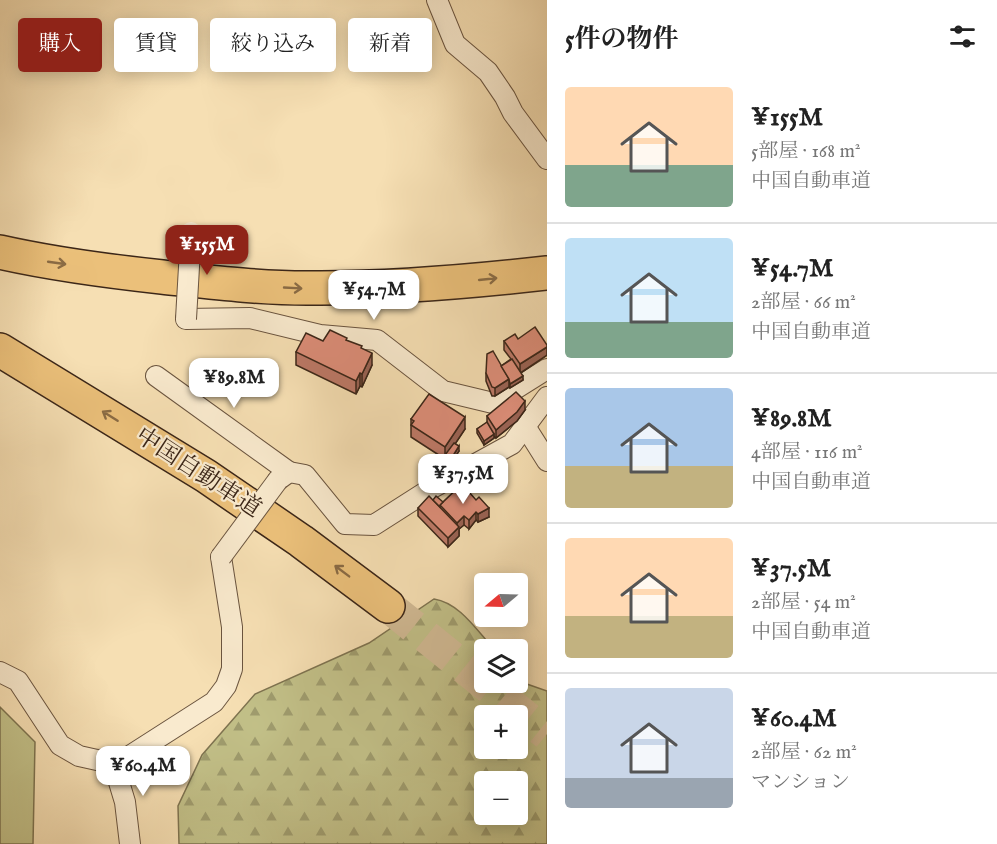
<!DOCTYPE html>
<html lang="ja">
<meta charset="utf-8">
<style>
body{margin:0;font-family:"IM FELL English","Noto Serif JP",serif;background:#f2f2f2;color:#222;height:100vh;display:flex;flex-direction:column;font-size:22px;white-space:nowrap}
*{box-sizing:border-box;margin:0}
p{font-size:20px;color:#767676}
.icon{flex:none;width:33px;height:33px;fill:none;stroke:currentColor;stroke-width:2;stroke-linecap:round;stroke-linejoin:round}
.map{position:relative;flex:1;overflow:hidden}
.details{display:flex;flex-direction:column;background:#fff;width:450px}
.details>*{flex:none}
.banner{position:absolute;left:18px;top:18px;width:438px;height:54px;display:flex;gap:12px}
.needle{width:39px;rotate:251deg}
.fabs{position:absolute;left:474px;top:573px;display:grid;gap:12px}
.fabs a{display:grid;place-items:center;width:54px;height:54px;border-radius:6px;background:#fff;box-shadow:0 3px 15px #0003;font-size:30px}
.price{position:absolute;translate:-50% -51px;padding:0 14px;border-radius:12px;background:#fff;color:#222;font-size:20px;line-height:39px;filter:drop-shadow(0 2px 3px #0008)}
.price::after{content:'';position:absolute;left:50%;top:36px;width:18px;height:14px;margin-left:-9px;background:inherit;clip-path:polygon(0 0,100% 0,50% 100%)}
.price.selected{background:#8f2418;color:#fff}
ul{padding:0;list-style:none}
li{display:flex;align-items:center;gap:18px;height:150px;padding:0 18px}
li+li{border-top:2px solid #e0e0e0}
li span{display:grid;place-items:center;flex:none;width:168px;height:120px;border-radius:6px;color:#555}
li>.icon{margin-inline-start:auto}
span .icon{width:72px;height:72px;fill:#fffc;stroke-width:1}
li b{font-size:26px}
h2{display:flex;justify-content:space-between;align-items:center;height:72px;padding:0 18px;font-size:26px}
.pill{padding:0 21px;border-radius:6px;background:#fff;box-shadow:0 3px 15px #0003;font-size:21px;line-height:54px}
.pill.selected{background:#8f2418;color:#fff}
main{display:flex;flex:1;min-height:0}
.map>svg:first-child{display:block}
</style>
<main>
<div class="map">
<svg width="547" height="844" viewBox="0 0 547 844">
<defs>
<pattern id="forest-firs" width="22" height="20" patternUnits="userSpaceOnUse" patternTransform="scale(1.5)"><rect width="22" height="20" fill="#c2c088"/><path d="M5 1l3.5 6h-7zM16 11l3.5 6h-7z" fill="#9f9c6e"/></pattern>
</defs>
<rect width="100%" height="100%" fill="#f6dfb3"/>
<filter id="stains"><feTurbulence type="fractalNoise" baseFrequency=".00333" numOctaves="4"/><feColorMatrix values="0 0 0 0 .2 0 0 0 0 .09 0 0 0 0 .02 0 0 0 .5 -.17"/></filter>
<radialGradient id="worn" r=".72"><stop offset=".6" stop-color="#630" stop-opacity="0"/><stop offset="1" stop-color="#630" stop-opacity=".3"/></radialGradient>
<path fill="url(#forest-firs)" stroke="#7e7350" stroke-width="1.5" fill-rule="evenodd" d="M434,599C460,603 477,631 494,649L484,650V682H518V676L524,683L547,691V844H179L178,806L202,755L255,694L369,643ZM484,716H518V748H484ZM484,782H518V814H484Z"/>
<path fill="#c2c088" stroke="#7e7350" stroke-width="1.5" d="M0,707L35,742L33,844H0Z"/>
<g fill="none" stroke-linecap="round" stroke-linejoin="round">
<path stroke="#d1ba94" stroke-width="33" stroke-dasharray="33 16" stroke-linecap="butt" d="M388,606L547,734"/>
<g stroke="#6a543f" stroke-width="22">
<g id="street">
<path d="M437,0L455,44L488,72L505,97L513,113L547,159"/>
<path d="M186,319L250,318L320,335L377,340L443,391L493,403L547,369"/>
<path d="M156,376L289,472"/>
<path d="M525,426L547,461"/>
<path d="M278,480L289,472L305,475L345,524L374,525L432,488L512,444L547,397"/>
<path d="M0,672L18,681L60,745L79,756L97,760L125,759L214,702L226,686L232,669V627L221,557"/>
<path d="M112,759L125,802L130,844"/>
</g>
</g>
<g stroke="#3b2618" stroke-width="36">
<g id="highway">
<path d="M0,252C53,264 107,271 162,277C210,282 258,288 307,288C387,289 467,282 547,273"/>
<path d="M0,350L206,476L301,541L388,606"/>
</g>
</g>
<use href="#street" stroke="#f9eace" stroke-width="20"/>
<use href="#highway" stroke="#ebc07a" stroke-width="33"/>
<g stroke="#6a543f" stroke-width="22" stroke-linecap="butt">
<g id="street-bridge">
<path d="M186,319L191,232"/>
<path d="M221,557L278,480"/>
</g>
</g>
<use href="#street-bridge" stroke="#f9eace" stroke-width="20"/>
</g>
<g fill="#bd7967" stroke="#3b2618" stroke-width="1.5">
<path d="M518,339L547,345V355L521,373L523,380L510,388L509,386V387L495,396H492L486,381V373L501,366L511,359L504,350V341Z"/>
<path d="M323,341H347L362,349L372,365L362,387L360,386L356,394L296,365V352Z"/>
<path d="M525,410L517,421L496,438L494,436V438L484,445L477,433V429L487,423V416Z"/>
<path d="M411,419L465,429L455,444L459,451L451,463L445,460V459L411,437Z"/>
<path d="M462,484L489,517L478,522L476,520L469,529L464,525L459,529V536L448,547L418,516V508L443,502Z"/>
</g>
<g fill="#9a6354" stroke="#3b2618" stroke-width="1.5">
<path d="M547,347V355L520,373V364Z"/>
<path d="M372,353V365L362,387V374Z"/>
<path d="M360,373V386L356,394V381Z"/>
<path d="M523,376V380L510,388V384Z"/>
<path d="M509,379V387L495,396V388Z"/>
<path d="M525,401V410L517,421L496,438V430Z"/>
<path d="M465,417V429L447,456L445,455V459V447Z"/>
<path d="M494,434V438L484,445V441Z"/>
<path d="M459,446V451L451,463V459Z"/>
<path d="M489,508V517L478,522V514Z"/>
<path d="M476,512V520L469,529V520Z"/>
<path d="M464,516V525L459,529V536L448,547V538L457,529V523Z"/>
</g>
<g fill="#dc8d78" stroke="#3b2618" stroke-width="1.5">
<path d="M535,327L547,345V347L520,364L504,341L515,334L518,339Z"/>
<path d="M330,330L347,338L346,340L362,346L361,348L372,353L362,374L360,373L356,381L296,352L306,333L323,341Z"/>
<path d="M493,351L509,379L495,388L492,387L486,373L487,354Z"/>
<path d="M512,359L523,376L510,384L509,379L501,366Z"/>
<path d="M516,392L525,401L517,412L496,430L487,416Z"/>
<path d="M429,394L465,417L445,447L411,425L414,421L411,419Z"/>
<path d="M487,422L494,434L484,441L477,429Z"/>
<path d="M454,443L459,446L451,459L445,455Z"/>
<path d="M462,484L476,500L479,497L489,508L478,514L476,512L469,520L464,516L457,523L440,505Z"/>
<path d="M429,496L459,527L448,538L418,508Z"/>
<path d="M436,496L443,502L440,505V507L433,500Z"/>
</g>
<defs><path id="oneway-shaft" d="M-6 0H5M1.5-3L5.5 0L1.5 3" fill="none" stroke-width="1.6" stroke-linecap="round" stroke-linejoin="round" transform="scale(1.5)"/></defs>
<g stroke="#8a6b44">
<use href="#oneway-shaft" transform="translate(57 263) rotate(8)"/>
<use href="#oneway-shaft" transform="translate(488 279) rotate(-6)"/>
<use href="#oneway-shaft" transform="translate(293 288) rotate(3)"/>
<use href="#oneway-shaft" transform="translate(110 416) rotate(-148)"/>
<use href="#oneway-shaft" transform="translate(342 571) rotate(-143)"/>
</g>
<g text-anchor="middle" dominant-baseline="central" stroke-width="4.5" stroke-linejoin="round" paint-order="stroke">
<g font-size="24" fill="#3b2618" stroke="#f9eace">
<text transform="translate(198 473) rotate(33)">中国自動車道</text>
</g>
</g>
<rect width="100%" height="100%" filter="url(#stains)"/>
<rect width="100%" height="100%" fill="url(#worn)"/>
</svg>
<div class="fabs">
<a><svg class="needle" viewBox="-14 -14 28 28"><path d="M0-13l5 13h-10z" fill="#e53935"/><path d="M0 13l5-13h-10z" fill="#767676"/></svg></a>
<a><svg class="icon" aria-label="layers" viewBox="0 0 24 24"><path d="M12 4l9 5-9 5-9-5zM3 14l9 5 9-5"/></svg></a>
<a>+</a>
<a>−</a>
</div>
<b class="price selected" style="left:207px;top:276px">¥155M</b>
<b class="price" style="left:374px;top:321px">¥54.7M</b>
<b class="price" style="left:234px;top:409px">¥89.8M</b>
<b class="price" style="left:463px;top:505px">¥37.5M</b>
<b class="price" style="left:143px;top:797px">¥60.4M</b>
<div class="banner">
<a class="pill selected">購入</a>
<a class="pill">賃貸</a>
<a class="pill">絞り込み</a>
<a class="pill">新着</a>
</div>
</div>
<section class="details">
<h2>5件の物件<svg class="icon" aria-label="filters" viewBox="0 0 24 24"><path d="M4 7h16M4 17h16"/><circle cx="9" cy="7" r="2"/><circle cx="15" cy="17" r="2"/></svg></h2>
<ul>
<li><span style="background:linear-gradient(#ffd9b3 65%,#7fa58c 0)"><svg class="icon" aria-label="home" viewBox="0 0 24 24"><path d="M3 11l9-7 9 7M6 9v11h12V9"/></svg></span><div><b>¥155M</b><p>5部屋 · 168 m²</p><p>中国自動車道</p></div></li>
<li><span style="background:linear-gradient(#bfe0f5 70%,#7fa58c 0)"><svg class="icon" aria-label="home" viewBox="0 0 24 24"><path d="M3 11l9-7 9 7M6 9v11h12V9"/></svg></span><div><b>¥54.7M</b><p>2部屋 · 66 m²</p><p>中国自動車道</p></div></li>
<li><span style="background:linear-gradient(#a9c7e8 65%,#c2b280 0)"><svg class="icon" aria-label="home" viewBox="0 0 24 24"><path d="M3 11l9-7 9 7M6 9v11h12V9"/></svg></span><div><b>¥89.8M</b><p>4部屋 · 116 m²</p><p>中国自動車道</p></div></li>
<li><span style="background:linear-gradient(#ffd9b3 65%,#c2b280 0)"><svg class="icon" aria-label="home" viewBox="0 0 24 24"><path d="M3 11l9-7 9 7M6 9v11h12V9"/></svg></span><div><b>¥37.5M</b><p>2部屋 · 54 m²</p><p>中国自動車道</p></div></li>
<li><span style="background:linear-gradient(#c9d6e8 75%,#9aa5b1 0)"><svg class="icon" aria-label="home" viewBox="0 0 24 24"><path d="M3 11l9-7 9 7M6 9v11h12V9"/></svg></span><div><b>¥60.4M</b><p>2部屋 · 62 m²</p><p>マンション</p></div></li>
</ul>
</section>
</main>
